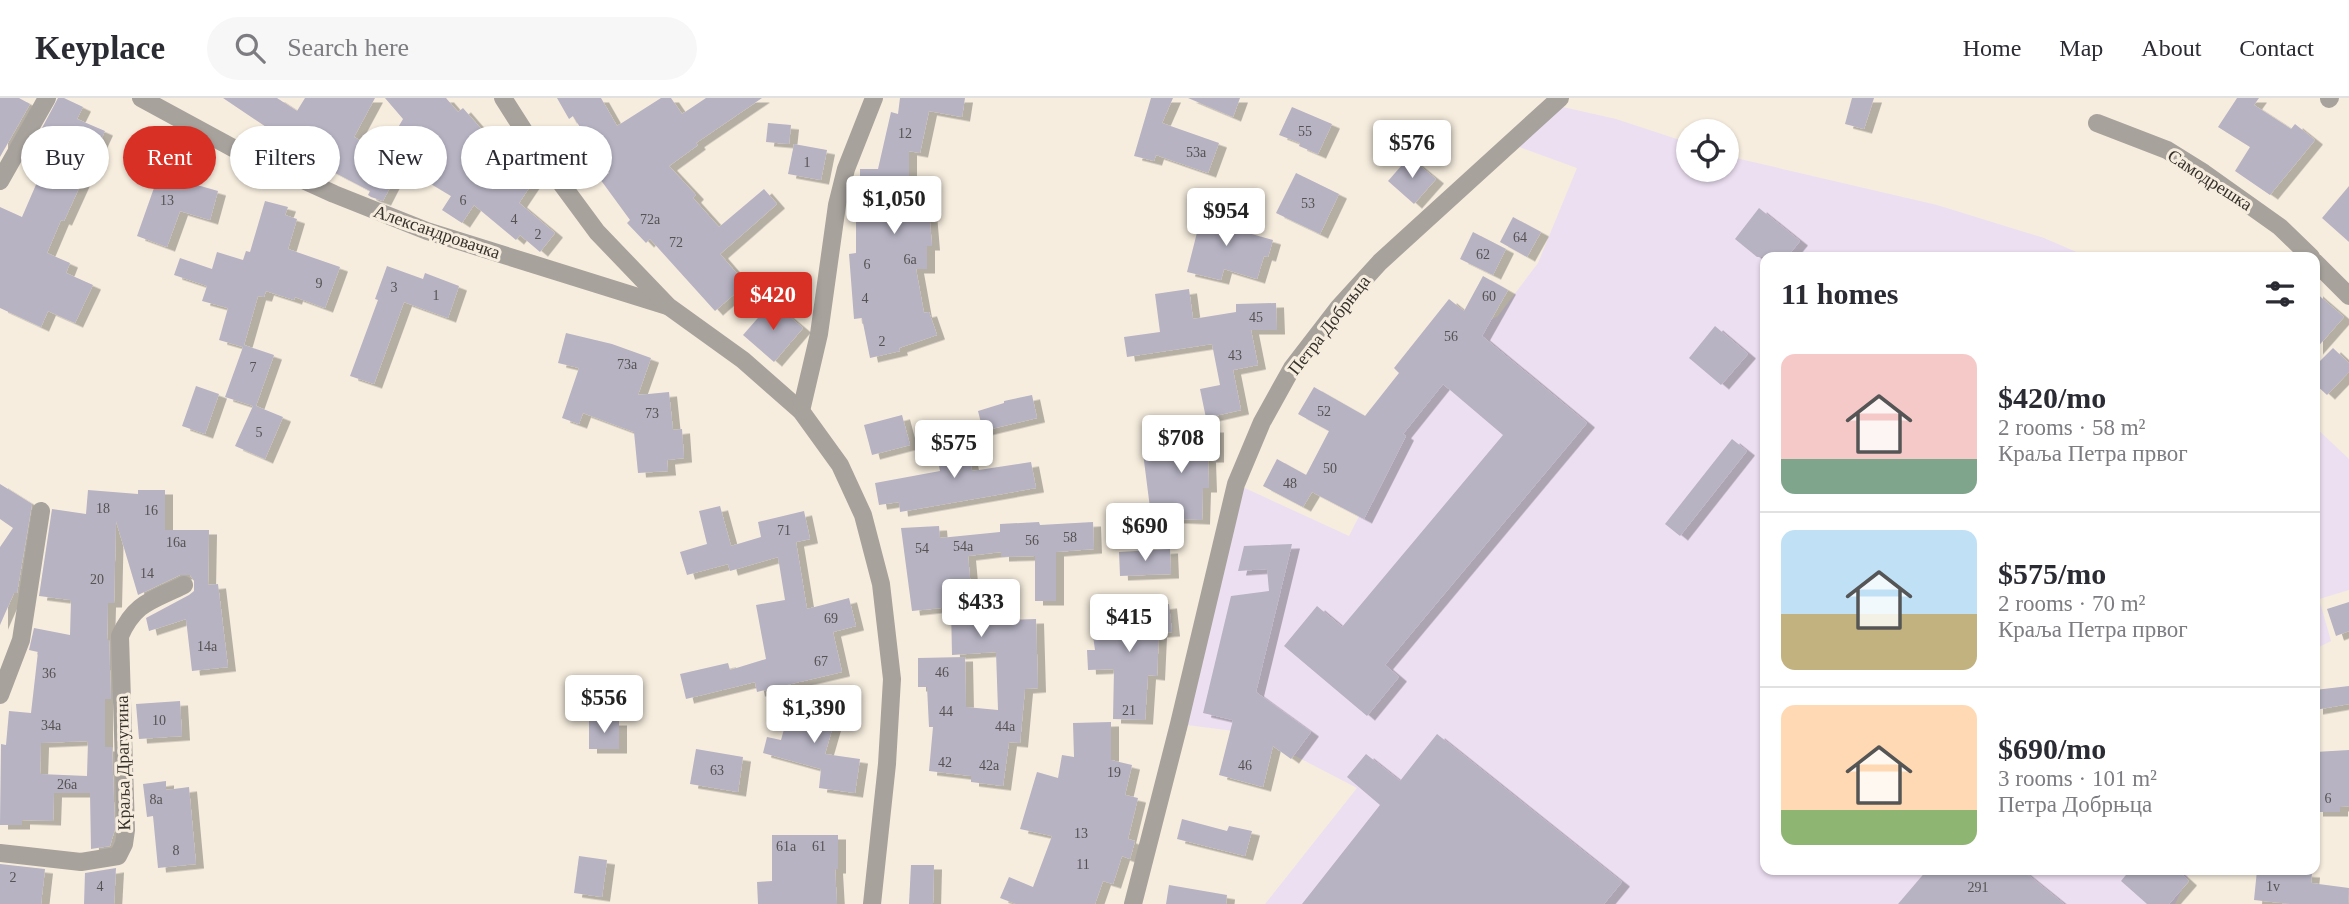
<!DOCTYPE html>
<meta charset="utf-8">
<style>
body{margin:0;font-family:Georgia,serif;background:#f7f7f7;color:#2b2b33;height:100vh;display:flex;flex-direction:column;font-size:26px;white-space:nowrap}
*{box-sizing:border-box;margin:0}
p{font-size:23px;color:#7c7c81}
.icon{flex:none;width:38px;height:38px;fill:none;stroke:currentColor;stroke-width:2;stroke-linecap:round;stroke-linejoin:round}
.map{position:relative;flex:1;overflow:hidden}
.sheet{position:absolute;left:1760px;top:154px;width:560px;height:623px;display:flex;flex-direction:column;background:#fff;border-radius:14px;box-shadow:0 2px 5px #0004}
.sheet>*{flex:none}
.banner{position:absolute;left:21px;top:28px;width:665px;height:63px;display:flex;gap:14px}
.tools{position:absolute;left:1676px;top:21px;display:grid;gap:14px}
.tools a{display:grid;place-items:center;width:63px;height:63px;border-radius:50%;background:#fff;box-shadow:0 2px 5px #0004;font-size:35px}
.price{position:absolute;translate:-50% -60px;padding:0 16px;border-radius:7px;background:#fff;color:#222;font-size:23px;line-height:46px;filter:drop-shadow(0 2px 4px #0008)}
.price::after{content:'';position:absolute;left:50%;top:42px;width:21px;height:16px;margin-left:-10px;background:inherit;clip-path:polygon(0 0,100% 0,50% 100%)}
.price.selected{background:#d93025;color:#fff}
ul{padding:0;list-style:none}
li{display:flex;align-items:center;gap:21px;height:175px;padding:0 21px}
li+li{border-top:2px solid #e1e1e2}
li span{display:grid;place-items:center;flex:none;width:196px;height:140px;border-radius:14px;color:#555}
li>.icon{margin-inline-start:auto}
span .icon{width:84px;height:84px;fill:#fffc;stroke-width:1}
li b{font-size:30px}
h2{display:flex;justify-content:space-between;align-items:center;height:84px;padding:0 21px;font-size:30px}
.pill{padding:0 24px;border-radius:32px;background:#fff;box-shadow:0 2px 5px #0004;font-size:24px;line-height:63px}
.pill.selected{background:#d93025;color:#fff}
header{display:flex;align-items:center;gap:42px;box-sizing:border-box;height:98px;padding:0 35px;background:#fff;border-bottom:2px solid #e1e1e2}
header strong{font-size:33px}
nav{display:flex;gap:38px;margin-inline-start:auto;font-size:24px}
.search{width:490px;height:63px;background:#f7f7f7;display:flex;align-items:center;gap:18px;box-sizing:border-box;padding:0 24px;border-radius:38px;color:#7c7c81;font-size:26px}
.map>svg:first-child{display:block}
</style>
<header>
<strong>Keyplace</strong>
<div class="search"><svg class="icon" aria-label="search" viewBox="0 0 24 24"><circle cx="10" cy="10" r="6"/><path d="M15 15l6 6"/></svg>Search here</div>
<nav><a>Home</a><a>Map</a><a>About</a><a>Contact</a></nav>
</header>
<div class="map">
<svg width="2349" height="806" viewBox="0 0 2349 806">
<defs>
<filter id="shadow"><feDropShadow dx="8" dy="4.5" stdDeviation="0" flood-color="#0004"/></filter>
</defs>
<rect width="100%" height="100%" fill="#f6edde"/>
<g fill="#ecdff2">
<path d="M1554,7L1616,21L1689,45V72H1727V58L1937,107L2044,140L2088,159H1766V772H2191L2175,806H1265L1357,690L1284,652L1242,634L1179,626L1236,386L1349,438L1411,316L1476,229L1498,218L1538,165L1577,70L1511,46Z"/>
<path d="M2315,329L2349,361V492L2319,501L2331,543L2315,551Z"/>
</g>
<g fill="#b7b3c3" fill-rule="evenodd" filter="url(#shadow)">
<path d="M0,0H19L30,6L0,59Z"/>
<path d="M58,0H64L83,9L77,21L105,33L64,123L61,122L47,155L70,165L66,175L93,187L75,225L48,213L41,229L0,210V109L22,119L38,82L29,78L42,49L34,45Z"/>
<path d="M223,0H277L297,13L305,0H375L354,39L383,55L403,21L385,0H446L458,14L463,10L489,40L537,71L539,75L519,105L555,135L540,154L520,137L516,142L474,107L462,125L442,112L451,98L401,68L383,103L371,99L368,97L370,93L278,45L281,39Z"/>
<path d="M557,0H601L617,28L661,0H671L682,16L706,0H762L696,45L698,47L669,68L696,97L693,100L719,129L764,91L777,106L720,156L746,186L715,213L650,141L646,145L627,125L630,122L600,81L609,75L573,18L569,21Z"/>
<path d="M900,0H965L962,19L929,13L920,55L909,53V114L929,112L932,148H927V171H916L924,215L929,214L937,237L899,250L900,253L870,260L862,220L854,221L849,156L856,155V111H860V71H878L891,14L898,16Z"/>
<path d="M1151,0H1173L1162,25L1219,45L1208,75L1156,57L1154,63L1134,58Z"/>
<path d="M1188,0H1240L1233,19Z"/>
<path d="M1852,0H1874L1864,31L1845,26Z"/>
<path d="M2237,0H2259L2254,7L2291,31L2295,26L2315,42L2270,97L2235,73L2250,49L2218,29Z"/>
<path d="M1292,9L1332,26L1318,56L1299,48L1300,45L1279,37Z"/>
<path d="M768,25L791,27L789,46L766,44Z"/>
<path d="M794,46L827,52L821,82L788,76Z"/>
<path d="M166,56L196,67L190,85L218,93L210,122L180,113L167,149L137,138Z"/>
<path d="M1409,59L1436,81L1414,106L1388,83Z"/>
<path d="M1296,75L1339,96L1320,136L1276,115Z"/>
<path d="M2349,88V144L2322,120Z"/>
<path d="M265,103L288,109L285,117L297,121L288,151L340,169L325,210L295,199L294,202L266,193L264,199L258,198L244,247L274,257L256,308L283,319L265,361L235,348L253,308L225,299L243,249L219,242L228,210L202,203L207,188L174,177L180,160L212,171L217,154L243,162L246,153L250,154Z"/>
<path d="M1759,110L1800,143L1787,159H1757L1735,141Z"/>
<path d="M1203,111L1237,120L1234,131L1273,142L1268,159L1264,158L1257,181L1224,171L1221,182L1187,174Z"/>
<path d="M1513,119L1541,134L1527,159L1500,144Z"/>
<path d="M1473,134L1506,151L1493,177L1460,161Z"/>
<path d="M387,168L423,181L425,175L459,188L448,220L404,204L374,286L350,278L378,202L375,201Z"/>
<path d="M1483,178L1508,192L1482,238L1587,325L1385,567L1399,579L1367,618L1284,548L1317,508L1342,529L1503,337L1443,286L1403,336L1406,338L1364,421L1312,394L1303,409L1263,388L1277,361L1306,377L1329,333L1298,316L1314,289L1365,318L1399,275L1394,270L1449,201L1464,213Z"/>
<path d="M1189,191L1193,221L1236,214V206L1276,205L1277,232H1251L1258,267L1233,272L1241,312L1206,320L1200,291L1220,287L1212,246L1127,259L1124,239L1160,234L1155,196Z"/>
<path d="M2315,194L2344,219L2315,252Z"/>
<path d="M772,204L803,230L774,264L743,237Z"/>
<path d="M1715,228L1748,256L1721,287L1689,260Z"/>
<path d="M566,235L612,246L651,260L638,297L669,294L673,332L682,331L684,360L667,362L668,373L638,375L634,334L583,315L579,326L562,320L579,270L558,265Z"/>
<path d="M2333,250L2349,265V274L2327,297L2315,286V268Z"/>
<path d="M196,288L219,296L205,336L182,328Z"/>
<path d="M1032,297L1037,320L983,333L978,313L1004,305V303Z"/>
<path d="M902,317L910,347L872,357L864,327Z"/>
<path d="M1216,330V360H1208L1209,390H1203L1202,422L1154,420L1155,410H1150L1143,355L1181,349V331Z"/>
<path d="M965,337L972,373L1031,364L1036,390L900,414L899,404L879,407L875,385L940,373L934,343Z"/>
<path d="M1732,341L1747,353L1680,438L1665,426Z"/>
<path d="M0,386L32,406L17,495H14L0,527V449L13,430L0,421Z"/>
<path d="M88,392L138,396V392H165V432H209L208,487L218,486L228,569L192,573L186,521L149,533L146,520L189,497L194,493V483L190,477H180L138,497L116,423L114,505H108L107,542H109L111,601H105V649H112L115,731L110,748L91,751L90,695H54L53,723L22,722V727H0L1,646L6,647L9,613L31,615L38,554L29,552L34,530L70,537L71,502L39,498L52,411L86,416ZM88,643L87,678L40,676L41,645Z"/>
<path d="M720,408L731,448L761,439L758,424L804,413L810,441L796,444L807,511L849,500L856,528L833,534L842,574L757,594L755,584L686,601L680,576L728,565L730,572L766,561L756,507L785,502L778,459L730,473L728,466L687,477L680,454L707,446L699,413Z"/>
<path d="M1039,424L1040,427L1093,424L1094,451L1056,454V503H1035V458L1001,459V454L968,458L974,523L1036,521L1038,590L1025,591L1020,645L1009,644L1003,688L971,684V678L929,673L933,629H929L927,589H918V560L965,559L966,609L998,612L996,554L952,557L951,509L912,513L901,430L939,428L940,440L1000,434V426Z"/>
<path d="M1292,446L1256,594L1311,634L1291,661L1273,648L1263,689L1219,677L1233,622L1203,615L1231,498L1269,493L1267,471L1238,473L1244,448Z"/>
<path d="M1170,451L1171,476L1120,478L1119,454Z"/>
<path d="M2349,504V533L2336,538L2327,511Z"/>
<path d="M1169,506L1172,534L1159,535L1157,578L1148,577L1145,622L1113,621L1114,571L1088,572L1087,552H1095L1090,516Z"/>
<path d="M2349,588V606L2315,612V592Z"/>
<path d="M793,599L838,611L825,656L860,661L855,695L819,690L821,671L763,655L767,639L781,642Z"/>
<path d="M180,603L182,638L139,641L136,606Z"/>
<rect x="589" y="623" width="30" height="28"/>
<path d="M1111,624V662L1132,667L1125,697L1138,700L1128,741L1135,743L1130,761L1122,758L1113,786L1103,783L1095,806H1016L1000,800L1009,779L1033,789L1052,738L1020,731L1037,674L1058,680L1062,657L1074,659L1073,625Z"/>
<path d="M1437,636L1622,784L1604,806H1302L1380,707L1347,679L1366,656L1400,683Z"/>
<path d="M696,651L743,659L738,694L690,686Z"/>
<path d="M2349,652V708L2340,709V714H2315V654Z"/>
<path d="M166,683V692L189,689L196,766L158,770L153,718L147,719L143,686Z"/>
<path d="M1182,721L1227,733L1229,728L1252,733L1245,758L1177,741Z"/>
<path d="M772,737H838V771H835L837,806H758L757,784L772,783Z"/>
<path d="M579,758L607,762L602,799L574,795Z"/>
<path d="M0,766L45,771L41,806H0Z"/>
<path d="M911,767H934L933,806H909Z"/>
<path d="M116,770L114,806H84L85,775Z"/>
<path d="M1927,772H2022L2064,806H1898Z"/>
<path d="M2130,772H2177L2189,783L2169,806H2147L2121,783Z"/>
<path d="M2257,772L2312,775L2311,785L2349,790L2348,806H2290L2254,802Z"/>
<path d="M1169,787L1227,797L1226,806H1166Z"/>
</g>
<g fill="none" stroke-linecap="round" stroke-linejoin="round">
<g stroke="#a7a29c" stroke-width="18">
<path d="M141,0L233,50L334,96L427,133L667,208"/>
<path d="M503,0L535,50L597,134L668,208L743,262L801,313L840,367L863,417L881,486L892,581L887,666L872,806"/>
<path d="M2329,1L2330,0"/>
<path d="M2097,25L2167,52L2204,75L2280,129L2311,159"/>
<path d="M0,83L47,0"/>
<path d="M2315,164L2349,198"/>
<path d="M801,313L819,236L837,107L846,71L874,0"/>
<path d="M0,597L21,542L41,413"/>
<path d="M0,755L81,764L118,758L124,746L126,732L120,538C135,504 152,503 184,487"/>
<path d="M1133,806L1179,626L1236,386L1262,324L1292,270L1339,209L1380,164L1560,0"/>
</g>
</g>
<g text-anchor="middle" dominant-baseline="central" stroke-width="6" stroke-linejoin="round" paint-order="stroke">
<g font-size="14" fill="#565251">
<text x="1305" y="33">55</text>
<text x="905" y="35">12</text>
<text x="1196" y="54">53a</text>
<text x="807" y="64">1</text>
<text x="167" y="102">13</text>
<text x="463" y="102">6</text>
<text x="1308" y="105">53</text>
<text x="514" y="121">4</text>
<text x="650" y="121">72a</text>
<text x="538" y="136">2</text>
<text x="1520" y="139">64</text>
<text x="676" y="144">72</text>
<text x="1483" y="156">62</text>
<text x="910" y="161">6a</text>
<text x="867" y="166">6</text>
<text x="319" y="185">9</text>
<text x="394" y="189">3</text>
<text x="436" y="197">1</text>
<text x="1489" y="198">60</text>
<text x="865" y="200">4</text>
<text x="1256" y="219">45</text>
<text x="1451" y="238">56</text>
<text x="882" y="243">2</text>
<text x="1235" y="257">43</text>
<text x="627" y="266">73a</text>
<text x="253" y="269">7</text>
<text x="1324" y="313">52</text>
<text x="652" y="315">73</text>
<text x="259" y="334">5</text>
<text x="1330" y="370">50</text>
<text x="1290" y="385">48</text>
<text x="103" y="410">18</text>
<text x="151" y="412">16</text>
<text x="784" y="432">71</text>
<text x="1070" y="439">58</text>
<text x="1032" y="442">56</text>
<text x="176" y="444">16a</text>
<text x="963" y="448">54a</text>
<text x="922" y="450">54</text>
<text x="147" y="475">14</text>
<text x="97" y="481">20</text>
<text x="831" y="520">69</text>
<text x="207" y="548">14a</text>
<text x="821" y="563">67</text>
<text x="942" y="574">46</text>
<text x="49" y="575">36</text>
<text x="1129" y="612">21</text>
<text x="946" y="613">44</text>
<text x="159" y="622">10</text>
<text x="51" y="627">34a</text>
<text x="1005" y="628">44a</text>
<text x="945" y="664">42</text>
<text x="989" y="667">42a</text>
<text x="1245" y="667">46</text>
<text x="717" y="672">63</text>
<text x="1114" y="674">19</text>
<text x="67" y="686">26a</text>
<text x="2328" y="700">6</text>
<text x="156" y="701">8a</text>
<text x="1081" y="735">13</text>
<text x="786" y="748">61a</text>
<text x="819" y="748">61</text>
<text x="176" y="752">8</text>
<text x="1083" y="766">11</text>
<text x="13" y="779">2</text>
<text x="100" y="788">4</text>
<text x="2273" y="788">1v</text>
<text x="1978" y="789">291</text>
</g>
<g font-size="18" fill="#35312b" stroke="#f6edde">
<text transform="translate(2210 82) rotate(33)">Самодрешка</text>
<text transform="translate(437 134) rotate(19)">Александровачка</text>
<text transform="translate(1329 227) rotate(-52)">Петра Добрњца</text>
<text transform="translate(123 665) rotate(-91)">Краља Драгутина</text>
</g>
</g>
</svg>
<div class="tools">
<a><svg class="icon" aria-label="locate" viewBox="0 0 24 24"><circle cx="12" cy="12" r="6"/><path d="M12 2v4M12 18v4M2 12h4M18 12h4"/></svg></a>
</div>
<b class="price" style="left:1412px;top:82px">$576</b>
<b class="price" style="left:894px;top:138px">$1,050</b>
<b class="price" style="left:1226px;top:150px">$954</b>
<b class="price selected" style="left:773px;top:234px">$420</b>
<b class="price" style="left:1181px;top:377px">$708</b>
<b class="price" style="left:954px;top:382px">$575</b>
<b class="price" style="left:1145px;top:465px">$690</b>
<b class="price" style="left:981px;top:541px">$433</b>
<b class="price" style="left:1129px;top:556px">$415</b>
<b class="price" style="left:604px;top:637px">$556</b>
<b class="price" style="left:814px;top:647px">$1,390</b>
<div class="banner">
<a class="pill">Buy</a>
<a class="pill selected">Rent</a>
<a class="pill">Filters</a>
<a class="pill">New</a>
<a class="pill">Apartment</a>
</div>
<section class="sheet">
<h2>11 homes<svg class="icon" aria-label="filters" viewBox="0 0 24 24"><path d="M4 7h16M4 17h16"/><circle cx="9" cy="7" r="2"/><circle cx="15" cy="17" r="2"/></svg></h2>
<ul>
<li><span style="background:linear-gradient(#f6c9c9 75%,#7fa58c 0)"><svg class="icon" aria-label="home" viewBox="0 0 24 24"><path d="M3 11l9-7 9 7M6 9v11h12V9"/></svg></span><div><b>$420/mo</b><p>2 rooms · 58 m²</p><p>Краља Петра првог</p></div></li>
<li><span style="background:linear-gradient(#bfe0f5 60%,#c2b280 0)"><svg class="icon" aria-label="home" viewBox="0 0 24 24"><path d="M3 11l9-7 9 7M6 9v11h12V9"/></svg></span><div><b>$575/mo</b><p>2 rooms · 70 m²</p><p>Краља Петра првог</p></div></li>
<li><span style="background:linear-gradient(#ffd9b3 75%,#8fb573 0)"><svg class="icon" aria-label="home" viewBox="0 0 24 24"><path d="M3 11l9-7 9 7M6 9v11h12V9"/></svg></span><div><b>$690/mo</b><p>3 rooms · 101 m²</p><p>Петра Добрњца</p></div></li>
</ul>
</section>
</div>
